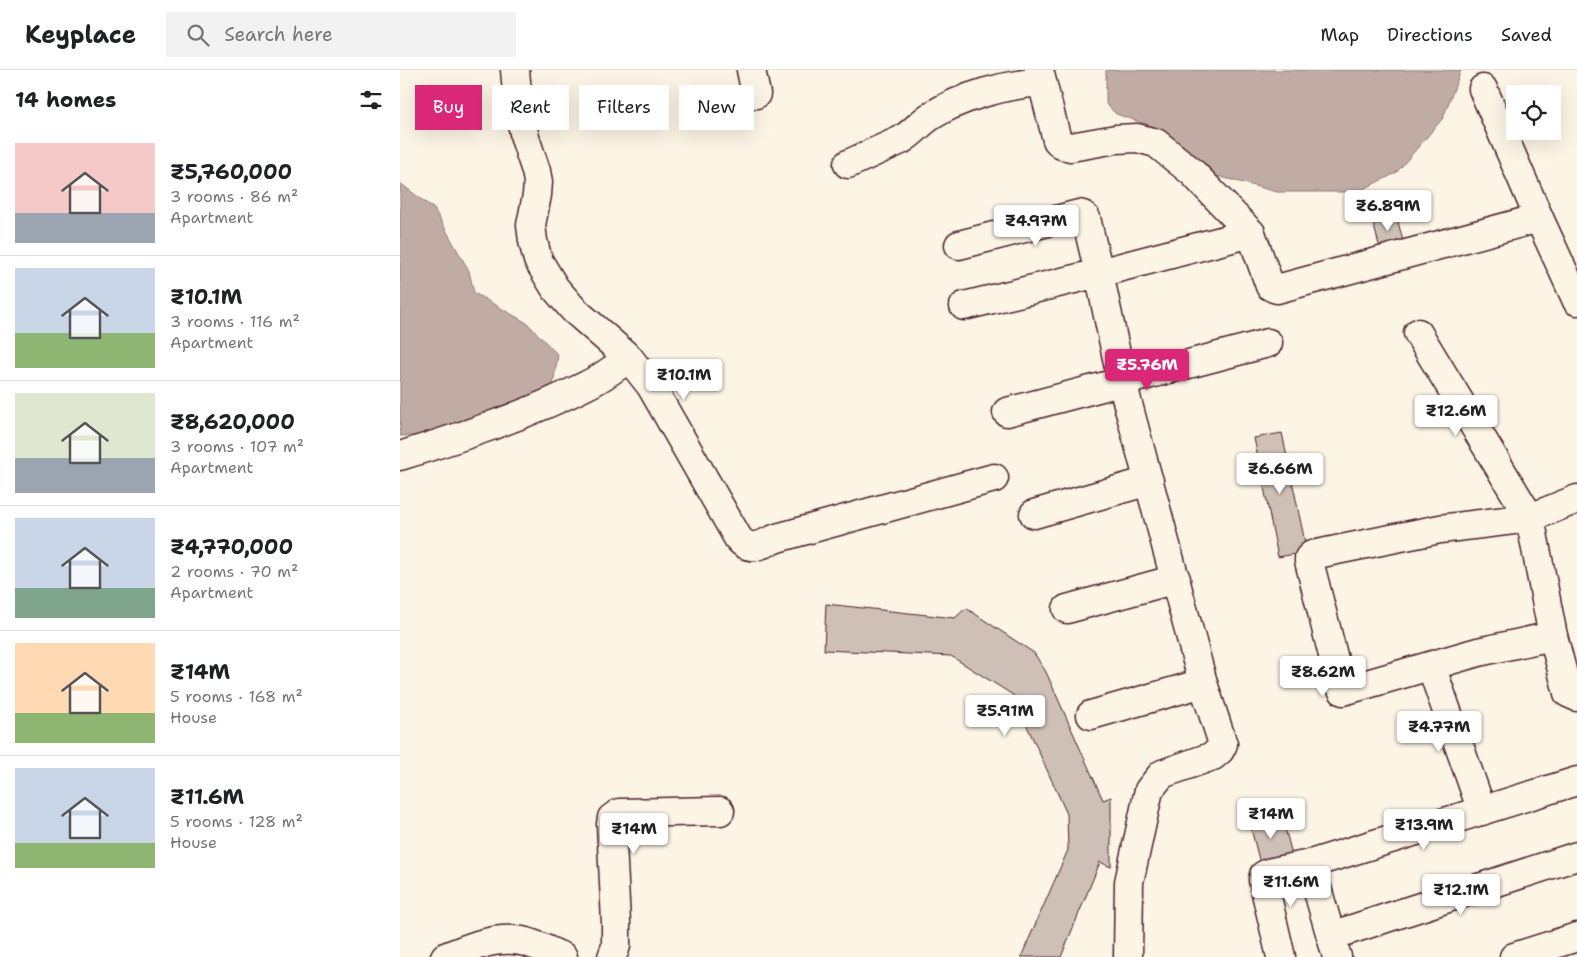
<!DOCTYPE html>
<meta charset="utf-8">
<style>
body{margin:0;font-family:"Shantell Sans",sans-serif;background:#f2f2f2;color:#202124;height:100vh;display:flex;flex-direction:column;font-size:19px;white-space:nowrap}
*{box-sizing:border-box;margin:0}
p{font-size:16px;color:#757577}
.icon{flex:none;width:28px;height:28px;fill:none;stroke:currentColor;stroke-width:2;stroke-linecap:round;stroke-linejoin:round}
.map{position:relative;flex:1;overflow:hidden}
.drawer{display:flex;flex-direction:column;background:#fff;width:400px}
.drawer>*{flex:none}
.guide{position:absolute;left:15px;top:15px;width:475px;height:45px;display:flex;gap:10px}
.fabs{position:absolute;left:1106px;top:15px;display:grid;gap:10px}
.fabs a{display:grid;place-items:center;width:55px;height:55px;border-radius:0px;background:#fff;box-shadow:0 5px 20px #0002;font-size:25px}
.price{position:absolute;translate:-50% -42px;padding:0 11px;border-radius:5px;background:#fff;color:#222;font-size:16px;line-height:32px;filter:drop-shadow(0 1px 2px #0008)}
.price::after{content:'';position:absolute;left:50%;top:30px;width:15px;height:11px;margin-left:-8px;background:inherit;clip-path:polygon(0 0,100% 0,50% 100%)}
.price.current{background:#db2777;color:#fff}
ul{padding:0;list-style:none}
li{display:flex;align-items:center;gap:15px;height:125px;padding:0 15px}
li+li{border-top:1px solid #e0e0e0}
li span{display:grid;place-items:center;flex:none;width:140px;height:100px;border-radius:0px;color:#555}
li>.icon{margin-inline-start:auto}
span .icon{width:60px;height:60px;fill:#fffc;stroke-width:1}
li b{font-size:21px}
h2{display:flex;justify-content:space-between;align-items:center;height:60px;padding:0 15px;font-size:21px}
.chip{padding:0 18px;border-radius:0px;background:#fff;box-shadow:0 5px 20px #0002;font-size:18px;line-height:45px}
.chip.current{background:#db2777;color:#fff}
header{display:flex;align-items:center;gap:30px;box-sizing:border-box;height:70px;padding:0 25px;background:#fff;border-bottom:1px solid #e0e0e0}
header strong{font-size:24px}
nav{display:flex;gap:28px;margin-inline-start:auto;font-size:18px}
.search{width:350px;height:45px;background:#f2f2f2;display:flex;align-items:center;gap:12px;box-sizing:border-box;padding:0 18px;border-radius:0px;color:#757577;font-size:19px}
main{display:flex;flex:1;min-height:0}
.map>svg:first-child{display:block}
</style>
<header>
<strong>Keyplace</strong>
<div class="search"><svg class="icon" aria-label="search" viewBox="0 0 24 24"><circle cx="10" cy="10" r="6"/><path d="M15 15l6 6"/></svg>Search here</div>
<nav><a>Map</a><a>Directions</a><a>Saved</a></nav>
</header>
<main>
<section class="drawer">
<h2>14 homes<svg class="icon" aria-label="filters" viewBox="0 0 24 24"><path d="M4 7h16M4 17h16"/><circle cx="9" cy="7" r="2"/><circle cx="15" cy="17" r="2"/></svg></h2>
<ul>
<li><span style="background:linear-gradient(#f6c9c9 70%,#9aa5b1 0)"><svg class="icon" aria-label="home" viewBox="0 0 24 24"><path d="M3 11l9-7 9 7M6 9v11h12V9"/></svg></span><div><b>₹5,760,000</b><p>3 rooms · 86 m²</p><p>Apartment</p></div></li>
<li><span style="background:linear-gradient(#c9d6e8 65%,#8fb573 0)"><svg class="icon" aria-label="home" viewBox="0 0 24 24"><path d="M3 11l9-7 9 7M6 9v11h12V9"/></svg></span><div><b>₹10.1M</b><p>3 rooms · 116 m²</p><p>Apartment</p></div></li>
<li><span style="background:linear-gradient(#dfe7d0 65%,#9aa5b1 0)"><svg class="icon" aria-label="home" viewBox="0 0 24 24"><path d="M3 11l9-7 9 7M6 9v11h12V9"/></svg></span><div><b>₹8,620,000</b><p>3 rooms · 107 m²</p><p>Apartment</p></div></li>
<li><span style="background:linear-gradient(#c9d6e8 70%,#7fa58c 0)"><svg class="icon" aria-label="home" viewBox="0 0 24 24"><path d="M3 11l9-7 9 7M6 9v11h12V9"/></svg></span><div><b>₹4,770,000</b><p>2 rooms · 70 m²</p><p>Apartment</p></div></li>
<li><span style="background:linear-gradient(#ffd9b3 70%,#8fb573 0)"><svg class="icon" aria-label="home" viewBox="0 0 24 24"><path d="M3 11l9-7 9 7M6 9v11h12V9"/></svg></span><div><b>₹14M</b><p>5 rooms · 168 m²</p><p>House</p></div></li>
<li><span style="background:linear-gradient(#c9d6e8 75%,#8fb573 0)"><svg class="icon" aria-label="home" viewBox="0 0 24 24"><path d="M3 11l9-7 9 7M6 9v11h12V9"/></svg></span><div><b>₹11.6M</b><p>5 rooms · 128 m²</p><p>House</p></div></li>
</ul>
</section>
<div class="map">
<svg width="1177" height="887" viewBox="0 0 1177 887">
<rect width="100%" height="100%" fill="#fcf5e5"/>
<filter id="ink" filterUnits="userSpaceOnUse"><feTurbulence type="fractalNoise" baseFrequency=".02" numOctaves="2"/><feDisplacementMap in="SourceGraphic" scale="10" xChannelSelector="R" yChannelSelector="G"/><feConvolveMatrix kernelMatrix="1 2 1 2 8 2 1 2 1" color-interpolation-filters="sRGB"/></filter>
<g filter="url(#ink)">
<g fill="#c0aca5" stroke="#917474">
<path d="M706,0H1061L1043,48L996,103L957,122H877L802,102L778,75L758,58L716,44L706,34Z"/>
<path d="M0,113L34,139L69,201L74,223L127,253L158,285L152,320L26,365L0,366Z"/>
</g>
<g fill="#cfc0b7" stroke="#4a1f2b">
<path d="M994,137L1006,182L983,189L970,142Z"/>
<path d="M882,363L907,482L878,487L854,368Z"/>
<path d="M426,534L555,548L566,538L634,583L646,602L703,730L711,727V797L700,792L661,887H621L668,780L667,744L613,625L551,586L424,580Z"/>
<path d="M880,739L894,792L862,801L848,747Z"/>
</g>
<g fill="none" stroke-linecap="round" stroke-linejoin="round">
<g stroke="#4a1f2b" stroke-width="31">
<g id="minor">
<path d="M115,0L118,34L125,68L136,101L138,112L137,125L131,155L133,171L138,190L155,218L174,240L229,288L251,316L338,468C350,483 362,474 377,468L594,408"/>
<path d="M351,0L356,24"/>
<path d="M639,0L657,70L662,75L671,77L716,69L737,68L756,73L792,102L851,163"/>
<path d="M1083,19L1139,148"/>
<path d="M448,94L501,70C513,63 520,53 531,46C562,26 605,15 641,12"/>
<path d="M559,175L679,144L683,145L686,148L699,203L564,236"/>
<path d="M1018,263L1130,448L1153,566L1078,582L943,621L941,617L909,491V488L912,485L1040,459L1130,448L1177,429"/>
<path d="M607,342L868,273"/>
<path d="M0,386C64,366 128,345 187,315C202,308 216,297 229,288"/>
<path d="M634,444L749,411"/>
<path d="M667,539L776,509"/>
<path d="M1153,566L1168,623L1177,627"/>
<path d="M1036,610L1082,741"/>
<path d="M691,645L803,613"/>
<path d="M931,866L1177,786"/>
<path d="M45,887C66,879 90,868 114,870C131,871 148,881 163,887"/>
<path d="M212,887L216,876V852L211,754L212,748L219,743L320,741"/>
<path d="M728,887L729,812L749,720L762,704L813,686L820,680L823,674L803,613L722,312L699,203L851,163L870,216L874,218L877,219L1139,148L1177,231"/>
<path d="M881,887L863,810L864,805L868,803L910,794"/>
<path d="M937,887L910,794L1177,711"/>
<path d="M1114,887L1177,867"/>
</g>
</g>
<use href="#minor" stroke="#fcf5e5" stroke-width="28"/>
</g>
</g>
</svg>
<div class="fabs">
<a><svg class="icon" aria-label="locate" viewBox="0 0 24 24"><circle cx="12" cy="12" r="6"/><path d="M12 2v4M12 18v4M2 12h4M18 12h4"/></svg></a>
</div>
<b class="price" style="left:988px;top:162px">₹6.89M</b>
<b class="price" style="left:636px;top:177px">₹4.97M</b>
<b class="price current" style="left:747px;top:321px">₹5.76M</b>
<b class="price" style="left:284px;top:331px">₹10.1M</b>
<b class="price" style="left:1056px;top:367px">₹12.6M</b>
<b class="price" style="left:880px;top:425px">₹6.66M</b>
<b class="price" style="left:923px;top:628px">₹8.62M</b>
<b class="price" style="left:605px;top:667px">₹5.91M</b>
<b class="price" style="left:1039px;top:683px">₹4.77M</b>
<b class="price" style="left:871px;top:770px">₹14M</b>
<b class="price" style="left:1024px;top:781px">₹13.9M</b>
<b class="price" style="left:234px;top:785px">₹14M</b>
<b class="price" style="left:891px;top:838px">₹11.6M</b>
<b class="price" style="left:1061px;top:846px">₹12.1M</b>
<div class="guide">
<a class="chip current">Buy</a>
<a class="chip">Rent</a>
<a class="chip">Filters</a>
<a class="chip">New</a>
</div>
</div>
</main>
